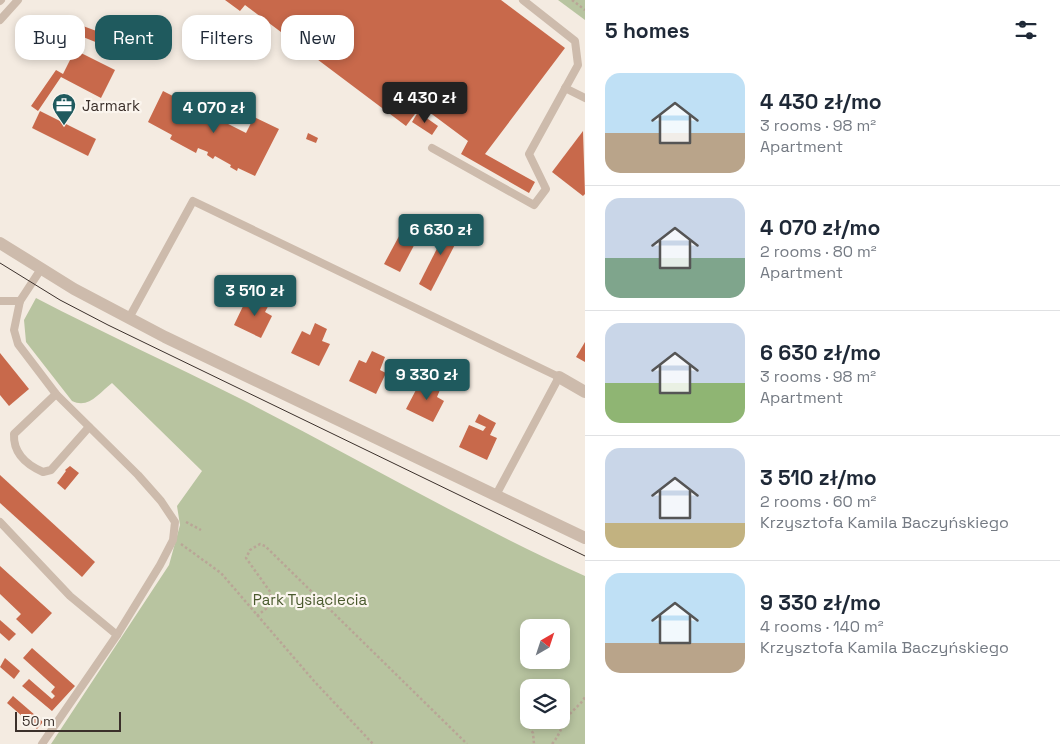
<!DOCTYPE html>
<meta charset="utf-8">
<style>
body{margin:0;font-family:"Space Grotesk",sans-serif;background:#f6f6f7;color:#1f2937;height:100vh;display:flex;flex-direction:column;font-size:19px;white-space:nowrap}
*{box-sizing:border-box;margin:0}
p{font-size:16px;color:#747a83}
.icon{flex:none;width:28px;height:28px;fill:none;stroke:currentColor;stroke-width:2;stroke-linecap:round;stroke-linejoin:round}
.map{position:relative;flex:1;overflow:hidden}
.drawer{display:flex;flex-direction:column;background:#fff;width:475px}
.drawer>*{flex:none}
.guide{position:absolute;left:15px;top:15px;width:475px;height:45px;display:flex;gap:10px}
.needle{width:32px;rotate:39deg}
.tools{position:absolute;left:520px;top:619px;display:grid;gap:10px}
.tools a{display:grid;place-items:center;width:50px;height:50px;border-radius:10px;background:#fff;box-shadow:0 2px 8px #0003;font-size:25px}
.scale{position:absolute;left:15px;bottom:12px;width:106px;box-sizing:border-box;padding-left:5px;border:2px solid #3b302b;border-top:0;font-size:14px;line-height:18px;white-space:nowrap;color:#3b302b;-webkit-text-stroke:4px #fbf5ee;paint-order:stroke}
.price{position:absolute;translate:-50% -42px;padding:0 11px;border-radius:5px;background:#1f5a5e;color:#fff;font-size:16px;line-height:32px;filter:drop-shadow(0 1px 2px #0008)}
.price::after{content:'';position:absolute;left:50%;top:30px;width:15px;height:11px;margin-left:-8px;background:inherit;clip-path:polygon(0 0,100% 0,50% 100%)}
.price.selected{background:#222;color:#fff}
ul{padding:0;list-style:none}
li{display:flex;align-items:center;gap:15px;height:125px;padding:0 20px}
li+li{border-top:1px solid #e0e1e3}
li span{display:grid;place-items:center;flex:none;width:140px;height:100px;border-radius:15px;color:#555}
li>.icon{margin-inline-start:auto}
span .icon{width:60px;height:60px;fill:#fffc;stroke-width:1}
li b{font-size:21px}
h2{display:flex;justify-content:space-between;align-items:center;height:60px;padding:0 20px;font-size:21px}
.chip{padding:0 18px;border-radius:15px;background:#fff;box-shadow:0 2px 8px #0003;font-size:18px;line-height:45px}
.chip.selected{background:#1f5a5e;color:#fff}
main{display:flex;flex:1;min-height:0}
.map>svg:first-child{display:block}
</style>
<main>
<div class="map">
<svg width="585" height="744" viewBox="0 0 585 744">
<rect width="100%" height="100%" fill="#f4ebe1"/>
<g fill="#b8c4a0" fill-rule="evenodd">
<path d="M558,0H585V20Z"/>
<path d="M36,298C103,333 172,364 239,398C355,457 467,523 585,576V744H51L169,565L180,525L177,506L202,471L112,383C99,393 89,409 72,401L26,342L24,320ZM529,628H561V660H529ZM529,688H561V720H529Z"/>
</g>
<g fill="#c8694b">
<path d="M225,0H501L565,48L485,154L535,182L529,193L461,154L468,141L421,106L406,126L245,5L240,11Z"/>
<path d="M83,26L142,48L137,59L97,45L98,43L78,35Z"/>
<path d="M75,50L115,70L101,98L61,77L38,111L31,106L56,70L63,74Z"/>
<path d="M163,91L246,133L254,117L279,129L255,176L238,168L237,171L230,167L231,165L215,156L213,159L207,155L208,152L198,148L196,153L170,139L172,135L148,122Z"/>
<path d="M40,111L96,139L88,156L32,128Z"/>
<path d="M418,112L438,126L432,135L412,122Z"/>
<path d="M583,131L585,194L583,196L552,172Z"/>
<path d="M308,133L318,138L316,143L306,139Z"/>
<path d="M451,221L464,227L431,291L419,284Z"/>
<path d="M405,225L420,234L400,272L384,264Z"/>
<path d="M258,295L271,301L265,312L272,316L261,338L234,325L245,302L252,306Z"/>
<path d="M315,323L327,329L322,341L330,344L319,366L291,353L302,331L310,335Z"/>
<path d="M585,342V362L576,357Z"/>
<path d="M372,351L385,357L380,370L386,373L376,394L349,381L359,360L366,363Z"/>
<path d="M0,353L29,389L9,406L0,395Z"/>
<path d="M428,379L442,385L437,397L444,401L433,422L406,409L417,388L423,390Z"/>
<path d="M479,414L496,423L490,435L497,438L487,460L459,447L469,425L483,431L486,427L475,422Z"/>
<path d="M70,466L79,473L65,490L57,483L66,471L65,470Z"/>
<path d="M0,475L95,562L82,577L0,503Z"/>
<path d="M0,566L52,613L32,634L16,619L21,614L0,594Z"/>
<path d="M0,620L16,634L9,641L0,633Z"/>
<path d="M32,648L75,686L52,711L22,686L29,679L52,699L55,696L51,692L55,687L23,658Z"/>
<path d="M5,658L20,671L14,679L0,667Z"/>
<path d="M13,696L43,722L37,729L7,703Z"/>
</g>
<g fill="none" stroke-linecap="round" stroke-linejoin="round">
<g stroke="#b9a596" stroke-width="2.5" stroke-dasharray="2.5 2.5" stroke-linecap="butt">
<path d="M572,0L585,10"/>
<path d="M186,522L201,530"/>
<path d="M181,544L221,573L314,681L373,744"/>
<path d="M257,616L268,607L271,593L246,558L250,550L260,544L265,546L467,744"/>
<path d="M526,723L533,733L534,744"/>
<path d="M552,744C559,736 561,728 566,719C572,710 580,706 585,697"/>
</g>
<g stroke="#cdbbac" stroke-width="8">
<path d="M0,1L1,0"/>
<path d="M0,20L18,0"/>
<path d="M565,88L585,98"/>
<path d="M432,148L534,205L546,189L529,154L578,65L575,41L523,0"/>
<path d="M41,269L20,301L14,330L18,344L56,394L138,475L161,501L175,522L173,540L160,565L117,635L42,744"/>
<path d="M0,301H20"/>
<path d="M129,318L193,201L559,377L496,495"/>
<path d="M56,394L14,434C13,454 27,465 43,472L51,470L89,427"/>
<path d="M0,522L70,596L117,635"/>
</g>
<path stroke="#cdbbac" stroke-width="12" d="M559,377L585,392"/>
<path stroke="#cdbbac" stroke-width="12" d="M0,243L74,289L165,337L585,538"/>
<path stroke="#3b302b" stroke-width="1" d="M0,263L60,300L108,325L585,556"/>
</g>
<defs>
<g id="office-pin" transform="scale(1.25)"><path d="M0 17L-7.5 6A9.5 9.5 0 1 1 7.5 6Z" fill="#1f5a5e" stroke="#fbf5ee"/><path d="M-6-3h4V-5.5h4V-3h4V5H-6ZM-1-4.5V-3h2v-1.5ZM-6 0V1H6V0Z" fill="#fff"/></g>
</defs>
<g fill-rule="evenodd">
<use href="#office-pin" x="64" y="105"/>
</g>
<g text-anchor="middle" dominant-baseline="central" stroke-width="4.5" stroke-linejoin="round" paint-order="stroke">
<g font-size="15" fill="#3b302b" stroke="#fbf5ee" text-anchor="start">
<text x="82" y="105">Jarmark</text>
</g>
<g font-size="15" fill="#4a5a2e" stroke="#fbf5ee">
<text x="310" y="599">Park Tysiąclecia</text>
</g>
</g>
</svg>
<div class="tools">
<a><svg class="needle" viewBox="-14 -14 28 28"><path d="M0-13l5 13h-10z" fill="#e53935"/><path d="M0 13l5-13h-10z" fill="#747a83"/></svg></a>
<a><svg class="icon" aria-label="layers" viewBox="0 0 24 24"><path d="M12 4l9 5-9 5-9-5zM3 14l9 5 9-5"/></svg></a>
</div>
<div class="scale">50 m</div>
<b class="price selected" style="left:425px;top:124px">4 430 zł</b>
<b class="price" style="left:214px;top:134px">4 070 zł</b>
<b class="price" style="left:441px;top:256px">6 630 zł</b>
<b class="price" style="left:255px;top:317px">3 510 zł</b>
<b class="price" style="left:427px;top:401px">9 330 zł</b>
<div class="guide">
<a class="chip">Buy</a>
<a class="chip selected">Rent</a>
<a class="chip">Filters</a>
<a class="chip">New</a>
</div>
</div>
<section class="drawer">
<h2>5 homes<svg class="icon" aria-label="filters" viewBox="0 0 24 24"><path d="M4 7h16M4 17h16"/><circle cx="9" cy="7" r="2"/><circle cx="15" cy="17" r="2"/></svg></h2>
<ul>
<li><span style="background:linear-gradient(#bfe0f5 60%,#b9a48a 0)"><svg class="icon" aria-label="home" viewBox="0 0 24 24"><path d="M3 11l9-7 9 7M6 9v11h12V9"/></svg></span><div><b>4 430 zł/mo</b><p>3 rooms · 98 m²</p><p>Apartment</p></div></li>
<li><span style="background:linear-gradient(#c9d6e8 60%,#7fa58c 0)"><svg class="icon" aria-label="home" viewBox="0 0 24 24"><path d="M3 11l9-7 9 7M6 9v11h12V9"/></svg></span><div><b>4 070 zł/mo</b><p>2 rooms · 80 m²</p><p>Apartment</p></div></li>
<li><span style="background:linear-gradient(#c9d6e8 60%,#8fb573 0)"><svg class="icon" aria-label="home" viewBox="0 0 24 24"><path d="M3 11l9-7 9 7M6 9v11h12V9"/></svg></span><div><b>6 630 zł/mo</b><p>3 rooms · 98 m²</p><p>Apartment</p></div></li>
<li><span style="background:linear-gradient(#c9d6e8 75%,#c2b280 0)"><svg class="icon" aria-label="home" viewBox="0 0 24 24"><path d="M3 11l9-7 9 7M6 9v11h12V9"/></svg></span><div><b>3 510 zł/mo</b><p>2 rooms · 60 m²</p><p>Krzysztofa Kamila Baczyńskiego</p></div></li>
<li><span style="background:linear-gradient(#bfe0f5 70%,#b9a48a 0)"><svg class="icon" aria-label="home" viewBox="0 0 24 24"><path d="M3 11l9-7 9 7M6 9v11h12V9"/></svg></span><div><b>9 330 zł/mo</b><p>4 rooms · 140 m²</p><p>Krzysztofa Kamila Baczyńskiego</p></div></li>
</ul>
</section>
</main>
